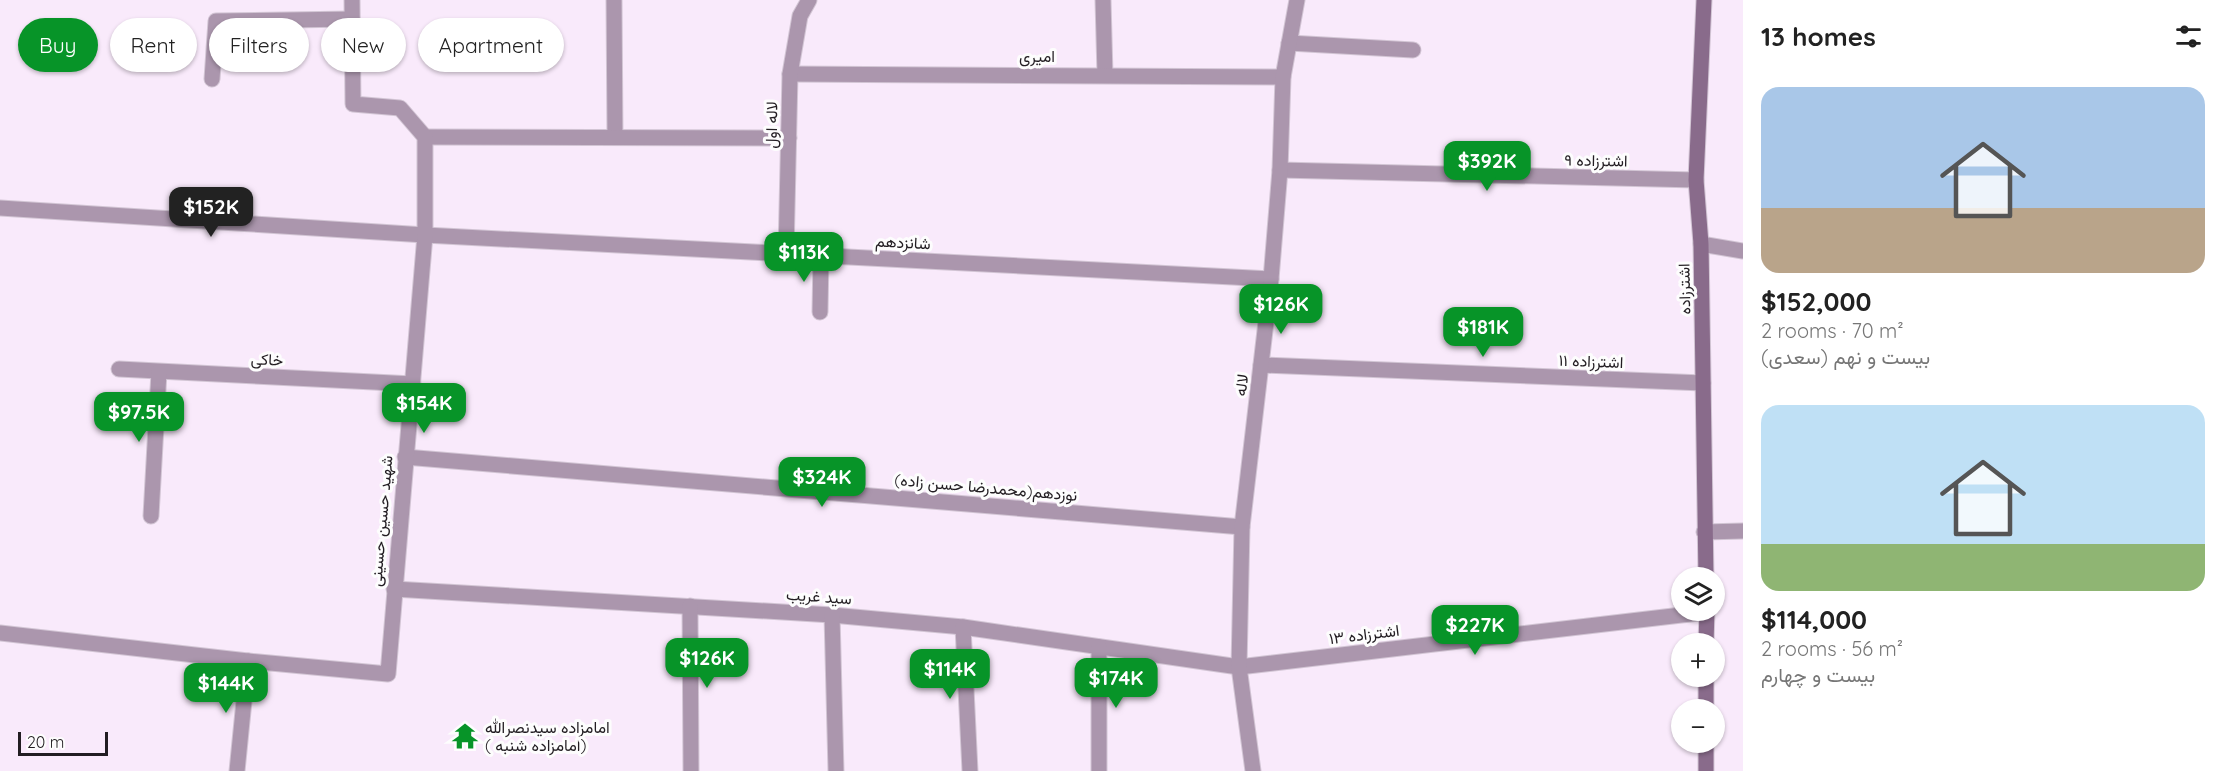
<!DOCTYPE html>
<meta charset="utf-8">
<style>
body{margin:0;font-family:Quicksand,Vazirmatn,sans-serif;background:#f6f6f6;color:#222;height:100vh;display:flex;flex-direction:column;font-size:22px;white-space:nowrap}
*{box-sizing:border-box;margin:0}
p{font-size:20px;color:#767676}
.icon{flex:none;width:33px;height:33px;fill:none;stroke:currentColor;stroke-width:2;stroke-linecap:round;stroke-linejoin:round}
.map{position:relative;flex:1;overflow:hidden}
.drawer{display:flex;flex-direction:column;background:#fff;width:480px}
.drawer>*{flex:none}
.banner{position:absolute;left:18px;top:18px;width:570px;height:54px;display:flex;gap:12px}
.fabs{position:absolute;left:1671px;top:567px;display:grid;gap:12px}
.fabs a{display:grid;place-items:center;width:54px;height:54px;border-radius:50%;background:#fff;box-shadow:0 2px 4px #0004;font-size:30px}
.scale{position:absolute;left:18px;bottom:15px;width:90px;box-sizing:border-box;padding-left:6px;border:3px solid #221d22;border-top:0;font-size:16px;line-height:21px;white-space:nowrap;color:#221d22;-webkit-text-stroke:4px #fdfdfd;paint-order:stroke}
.price{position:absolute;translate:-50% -51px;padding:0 14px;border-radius:12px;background:#079428;color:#fff;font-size:20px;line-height:39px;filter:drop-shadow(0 2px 3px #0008)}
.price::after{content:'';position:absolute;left:50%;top:36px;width:18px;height:14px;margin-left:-9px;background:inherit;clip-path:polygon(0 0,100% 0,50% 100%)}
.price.active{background:#222;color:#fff}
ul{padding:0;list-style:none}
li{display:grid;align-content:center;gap:12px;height:318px;padding:0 18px}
li span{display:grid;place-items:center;height:186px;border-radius:18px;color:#555}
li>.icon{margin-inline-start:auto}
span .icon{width:108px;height:108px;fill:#fffc;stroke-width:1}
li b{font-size:26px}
h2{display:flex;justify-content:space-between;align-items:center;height:72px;padding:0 18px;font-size:26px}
.chip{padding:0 21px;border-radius:27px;background:#fff;box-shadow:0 2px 4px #0004;font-size:21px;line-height:54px}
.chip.active{background:#079428;color:#fff}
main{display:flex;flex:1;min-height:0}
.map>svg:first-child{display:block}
</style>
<main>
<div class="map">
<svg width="1743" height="771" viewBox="0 0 1743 771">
<rect width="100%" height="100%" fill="#f9eafb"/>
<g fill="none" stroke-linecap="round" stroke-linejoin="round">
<g stroke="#d2c5d4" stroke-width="17">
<g id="street">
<path d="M614,0L615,137"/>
<path d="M1103,0L1105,75"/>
<path d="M1289,43L1413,50"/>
<path d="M790,74L1283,77"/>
<path d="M212,79L216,21L352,19"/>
<path d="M425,137L789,138"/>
<path d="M1280,170L1696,180"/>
<path d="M0,208L425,235L1271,279"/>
<path d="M1701,244L1743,251"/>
<path d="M786,254L790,74L800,16L809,0"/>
<path d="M820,312L821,256"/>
<path d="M1261,365L1703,383"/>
<path d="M119,369L413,384"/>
<path d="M405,457L1242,527"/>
<path d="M151,516L159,372"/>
<path d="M1704,532L1743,531"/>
<path d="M394,589L832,615L963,627L1239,667L1707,612"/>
<path d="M690,606L691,771"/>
<path d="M832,615L836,771"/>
<path d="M963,627L970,771"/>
<path d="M0,633L248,661L388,674L425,235V137L400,108L353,104L352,0"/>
<path d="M237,771L248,661"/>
<path d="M1099,771V647"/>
<path d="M1253,771L1239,667L1242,527L1271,279L1280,170L1283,77L1297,0"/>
</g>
</g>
<g stroke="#d2c5d4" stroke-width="17">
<g id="secondary">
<path d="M1704,0L1696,180L1701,244L1706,578"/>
<path d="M1706,644L1707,610"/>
<path d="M1706,710V676"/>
<path d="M1706,771V742"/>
</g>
</g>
<use href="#street" stroke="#ab96ad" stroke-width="15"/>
<use href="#secondary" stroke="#896b8b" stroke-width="15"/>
</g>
<defs>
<g id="temple-bare" transform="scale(2.07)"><path d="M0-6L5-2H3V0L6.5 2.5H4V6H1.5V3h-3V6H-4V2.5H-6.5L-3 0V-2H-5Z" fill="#079428" stroke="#fdfdfd" stroke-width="2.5" paint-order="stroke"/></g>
</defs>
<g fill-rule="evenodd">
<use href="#temple-bare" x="465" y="736"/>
</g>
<g text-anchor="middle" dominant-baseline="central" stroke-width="6" stroke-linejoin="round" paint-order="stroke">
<g font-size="16" fill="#221d22" stroke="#fdfdfd">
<text x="1037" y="56">امیری</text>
<text transform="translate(771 125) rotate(-89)">لاله اول</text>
<text transform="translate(1596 160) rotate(1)">اشترزاده ۹</text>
<text transform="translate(903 242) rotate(3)">شانزدهم</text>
<text transform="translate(1684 289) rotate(-91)">اشترزاده</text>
<text transform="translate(267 359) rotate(3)">خاکی</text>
<text transform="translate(1591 361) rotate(2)">اشترزاده ۱۱</text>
<text transform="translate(1241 385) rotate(-83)">لاله</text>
<text transform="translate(986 487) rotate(5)">نوزدهم(محمدرضا حسن زاده)</text>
<text transform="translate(381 521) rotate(-85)">شهید حسین حسینی</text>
<text transform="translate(819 596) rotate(4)">سید غریب</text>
<text transform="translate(1364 634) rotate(-7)">اشترزاده ۱۳</text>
</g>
<g font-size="16" fill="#221d22" stroke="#fdfdfd" text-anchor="start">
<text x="485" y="727">امامزاده سیدنصرالله<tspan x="485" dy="18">( امامزاده شنبه)</tspan></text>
</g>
</g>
</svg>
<div class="fabs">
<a><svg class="icon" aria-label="layers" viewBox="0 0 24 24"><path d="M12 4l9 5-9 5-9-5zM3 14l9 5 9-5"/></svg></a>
<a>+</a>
<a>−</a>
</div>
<div class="scale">20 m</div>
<b class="price" style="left:1487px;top:192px">$392K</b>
<b class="price active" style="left:211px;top:238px">$152K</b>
<b class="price" style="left:804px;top:283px">$113K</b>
<b class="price" style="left:1281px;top:335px">$126K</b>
<b class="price" style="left:1483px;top:358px">$181K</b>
<b class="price" style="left:424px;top:434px">$154K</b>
<b class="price" style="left:139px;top:443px">$97.5K</b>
<b class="price" style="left:822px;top:508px">$324K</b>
<b class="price" style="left:1475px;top:656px">$227K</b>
<b class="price" style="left:707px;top:689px">$126K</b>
<b class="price" style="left:950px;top:700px">$114K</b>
<b class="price" style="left:1116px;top:709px">$174K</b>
<b class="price" style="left:226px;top:714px">$144K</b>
<div class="banner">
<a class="chip active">Buy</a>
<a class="chip">Rent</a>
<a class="chip">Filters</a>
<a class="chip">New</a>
<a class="chip">Apartment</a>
</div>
</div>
<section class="drawer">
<h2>13 homes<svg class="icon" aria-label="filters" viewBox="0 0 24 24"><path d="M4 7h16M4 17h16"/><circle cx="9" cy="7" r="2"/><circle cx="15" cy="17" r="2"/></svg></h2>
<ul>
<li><span style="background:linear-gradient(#a9c7e8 65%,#b9a48a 0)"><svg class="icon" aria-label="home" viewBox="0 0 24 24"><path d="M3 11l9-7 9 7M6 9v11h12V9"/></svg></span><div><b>$152,000</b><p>2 rooms · 70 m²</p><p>بیست و نهم (سعدی)</p></div></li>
<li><span style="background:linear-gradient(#bfe0f5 75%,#8fb573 0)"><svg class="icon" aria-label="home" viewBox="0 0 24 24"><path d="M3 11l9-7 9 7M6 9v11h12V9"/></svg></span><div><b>$114,000</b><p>2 rooms · 56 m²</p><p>بیست و چهارم</p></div></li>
</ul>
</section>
</main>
